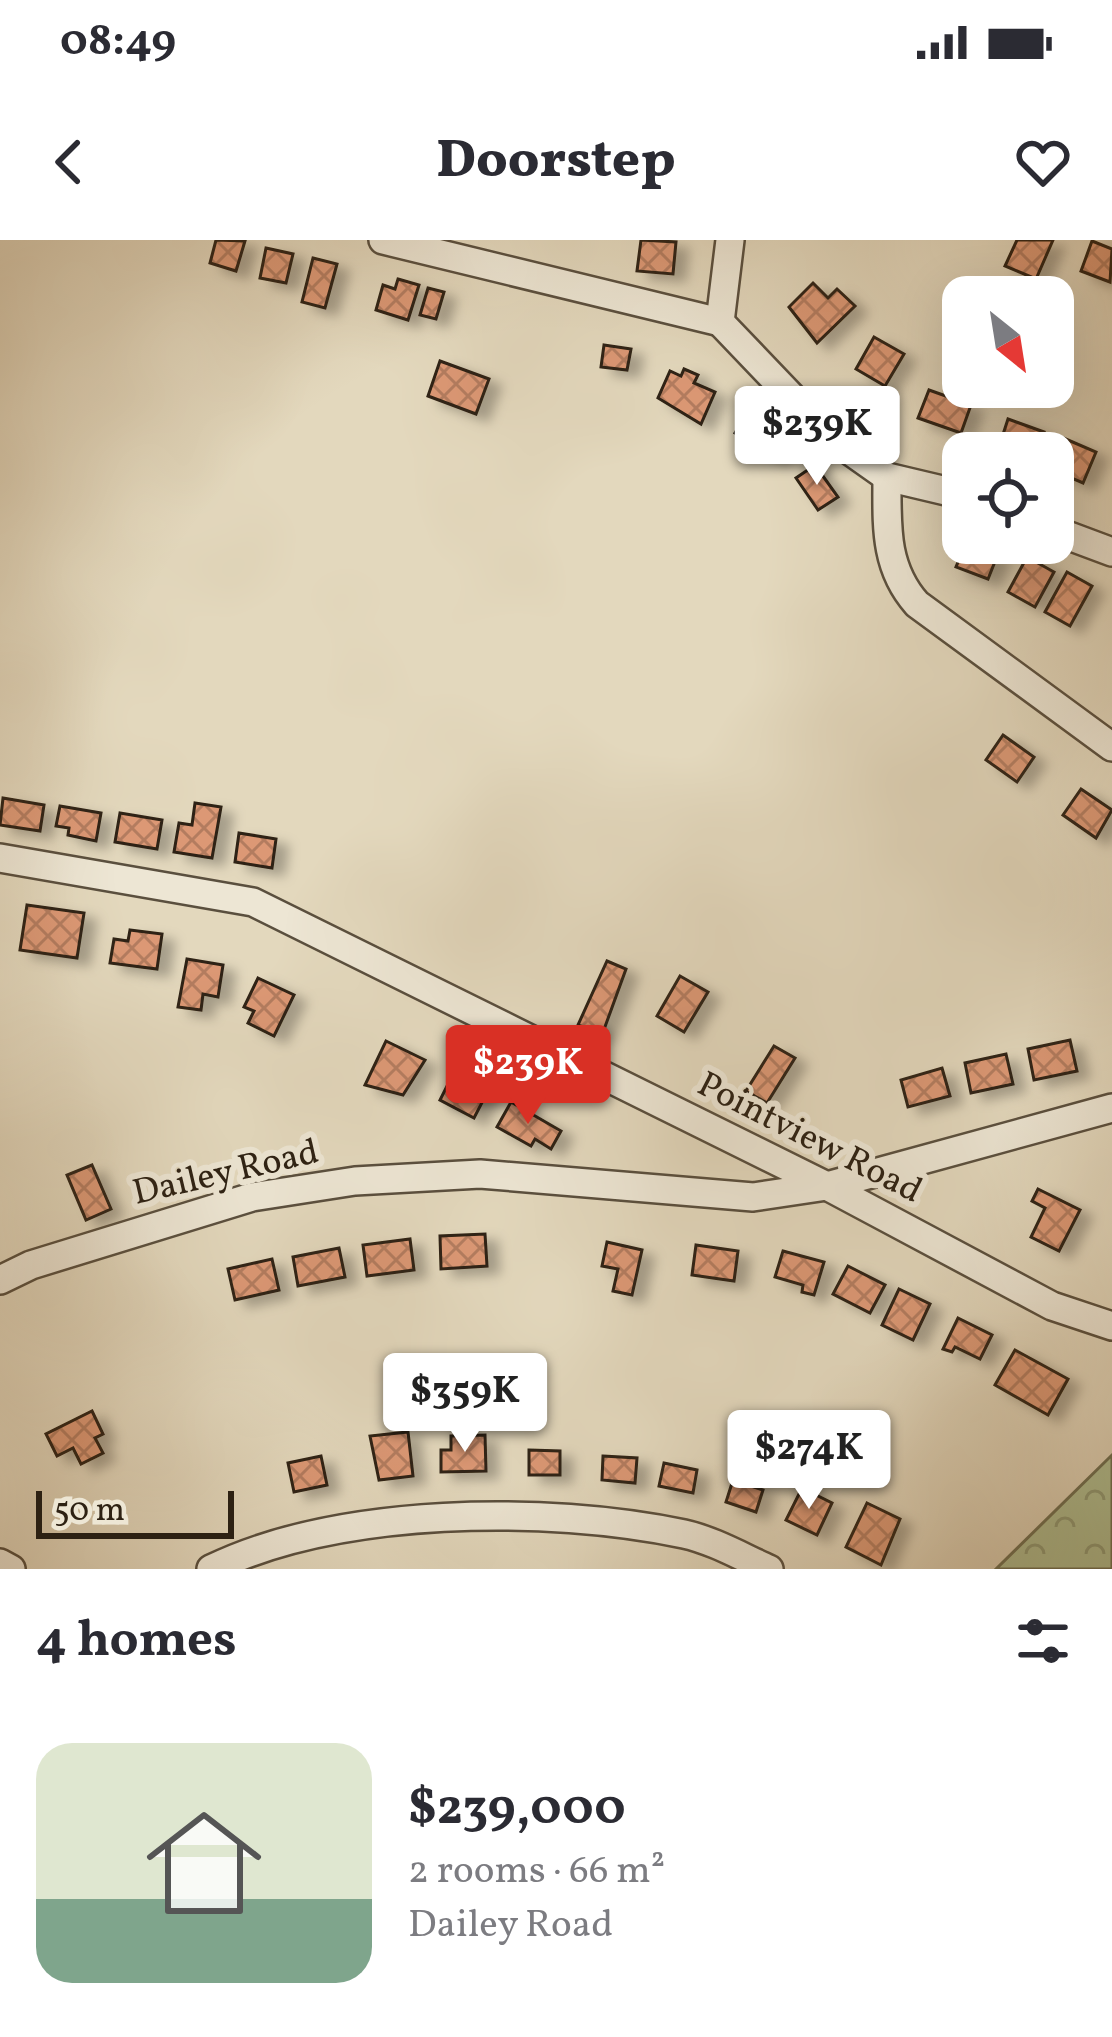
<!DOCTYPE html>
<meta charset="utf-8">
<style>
body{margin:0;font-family:Vollkorn,serif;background:#f7f7f7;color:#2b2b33;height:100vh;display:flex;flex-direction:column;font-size:45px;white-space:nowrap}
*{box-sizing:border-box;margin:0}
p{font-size:39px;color:#7c7c81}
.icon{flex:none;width:66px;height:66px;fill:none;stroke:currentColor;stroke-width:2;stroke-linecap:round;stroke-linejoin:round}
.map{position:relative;height:1329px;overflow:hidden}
.sheet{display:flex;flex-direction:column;background:#fff;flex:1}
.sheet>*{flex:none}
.needle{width:78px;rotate:150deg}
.buttons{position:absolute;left:942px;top:36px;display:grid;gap:24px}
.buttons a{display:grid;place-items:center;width:132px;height:132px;border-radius:24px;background:#fff;box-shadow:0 12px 48px #0002;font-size:60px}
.scale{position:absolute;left:36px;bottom:30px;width:198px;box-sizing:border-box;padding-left:12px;border:6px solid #2d2113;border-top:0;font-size:33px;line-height:42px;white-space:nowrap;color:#2d2113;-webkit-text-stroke:9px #ede6d4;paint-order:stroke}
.price{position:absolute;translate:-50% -102px;padding:0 27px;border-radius:12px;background:#fff;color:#222;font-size:39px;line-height:78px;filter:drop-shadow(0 3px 6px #0008)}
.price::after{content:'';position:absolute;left:50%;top:72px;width:36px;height:27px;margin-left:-18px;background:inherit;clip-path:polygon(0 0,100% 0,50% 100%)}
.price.current{background:#d93025;color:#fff}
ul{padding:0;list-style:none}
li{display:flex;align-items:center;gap:36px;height:300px;padding:0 36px}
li+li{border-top:3px solid #e1e1e2}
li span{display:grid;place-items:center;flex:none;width:336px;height:240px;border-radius:36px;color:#555}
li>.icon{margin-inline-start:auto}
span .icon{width:144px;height:144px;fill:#fffc;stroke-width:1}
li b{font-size:51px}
h2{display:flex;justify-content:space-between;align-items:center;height:144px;padding:0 36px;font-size:51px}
.status{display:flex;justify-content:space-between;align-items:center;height:84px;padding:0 60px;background:#fff;direction:ltr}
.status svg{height:33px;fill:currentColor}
header{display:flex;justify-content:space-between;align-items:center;height:156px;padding:0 36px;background:#fff;font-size:54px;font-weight:800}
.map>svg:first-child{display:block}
</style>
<div class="status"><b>08:49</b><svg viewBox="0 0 49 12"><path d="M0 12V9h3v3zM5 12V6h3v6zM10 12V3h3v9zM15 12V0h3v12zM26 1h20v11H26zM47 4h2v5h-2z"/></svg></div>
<header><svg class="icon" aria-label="back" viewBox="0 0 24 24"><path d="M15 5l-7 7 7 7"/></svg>Doorstep<svg class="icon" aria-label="heart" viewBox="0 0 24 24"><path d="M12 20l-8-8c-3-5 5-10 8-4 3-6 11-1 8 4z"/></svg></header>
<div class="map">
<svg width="1112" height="1329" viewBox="0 0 1112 1329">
<defs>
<pattern id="park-crowns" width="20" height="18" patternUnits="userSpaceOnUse" patternTransform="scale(3)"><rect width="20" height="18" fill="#afc094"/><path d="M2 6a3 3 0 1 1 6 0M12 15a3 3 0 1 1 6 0" fill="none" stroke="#8f9c78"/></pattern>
<pattern id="building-cross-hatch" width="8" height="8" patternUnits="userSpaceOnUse" patternTransform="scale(3)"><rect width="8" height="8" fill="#dc9875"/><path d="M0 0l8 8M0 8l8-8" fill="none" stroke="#b37c5f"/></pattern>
<filter id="shadow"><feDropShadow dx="12" dy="7" stdDeviation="6" flood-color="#0004"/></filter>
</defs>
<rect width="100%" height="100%" fill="#e3d8bd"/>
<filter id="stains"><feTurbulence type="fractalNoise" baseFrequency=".00167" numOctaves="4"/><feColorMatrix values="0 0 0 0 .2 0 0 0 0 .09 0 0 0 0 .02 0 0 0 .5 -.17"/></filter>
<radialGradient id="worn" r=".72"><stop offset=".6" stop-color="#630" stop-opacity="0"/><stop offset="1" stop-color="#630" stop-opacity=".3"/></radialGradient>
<path fill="url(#park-crowns)" stroke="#6e7054" stroke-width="3" d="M1112,1215V1329H996Z"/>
<g fill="url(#building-cross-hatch)" stroke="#2d2113" stroke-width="3" filter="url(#shadow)">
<path d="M216,0L245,1L236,31L210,23Z"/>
<path d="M641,0L676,2L673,34L637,31Z"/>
<path d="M1017,0H1053L1036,39L1005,26Z"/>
<path d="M1092,1L1112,9L1110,42L1081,31Z"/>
<path d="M266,8L293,14L286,43L260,38Z"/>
<path d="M313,18L337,24L325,68L302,62Z"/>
<path d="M398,39L419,45L408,80L376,70L383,45L395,49Z"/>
<path d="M813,43L828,58L837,49L855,66L817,103L789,67Z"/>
<path d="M428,48L444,52L436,79L420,75Z"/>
<path d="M874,97L904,114L885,146L856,129Z"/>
<path d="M604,105L631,109L627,130L601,127Z"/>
<path d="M440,121L489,139L476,174L428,156Z"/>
<path d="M684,129L698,135L694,143L715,152L701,184L658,158L670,131L681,136Z"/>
<path d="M929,150L971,165L961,193L918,178Z"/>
<path d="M754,161L771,172L765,183L787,196L775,217L735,193Z"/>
<path d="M1008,179L1044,192L1036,213L998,210Z"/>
<path d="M1061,197L1096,212L1083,243L1053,230Z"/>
<path d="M815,225L838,257L818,270L796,238Z"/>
<path d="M966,303L998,314L988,339L956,327Z"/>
<path d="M1027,317L1054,332L1035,367L1008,352Z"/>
<path d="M1067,332L1092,346L1070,386L1045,372Z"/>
<path d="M1003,495L1034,517L1017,542L986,520Z"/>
<path d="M1081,549L1112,570L1096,598L1063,575Z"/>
<path d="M3,558L44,565L40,591L0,585Z"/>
<path d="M195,563L221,567L212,618L174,612L179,583L192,585Z"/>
<path d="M60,566L101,573L96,601L68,595L69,588L56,586Z"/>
<path d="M120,573L162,580L157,609L115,602Z"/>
<path d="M239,593L276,599L272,628L235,622Z"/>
<path d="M27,665L84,673L77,718L20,710Z"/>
<path d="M130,690L162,694L157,729L110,723L114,699L128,701Z"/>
<path d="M187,719L223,725L218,757L203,754L201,770L178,767Z"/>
<path d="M607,721L626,729L602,795L578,785Z"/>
<path d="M680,736L708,752L684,792L657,776Z"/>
<path d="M258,738L294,755L274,796L248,783L254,771L244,767Z"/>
<path d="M1070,800L1077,831L1034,840L1028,809Z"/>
<path d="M386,801L425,820L403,855L365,845Z"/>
<path d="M774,806L795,818L767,863L746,851Z"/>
<path d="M1006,814L1013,844L971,853L965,823Z"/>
<path d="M942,828L950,856L908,867L901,840Z"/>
<path d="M452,836L487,853L474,878L440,860Z"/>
<path d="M511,862L561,891L551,909L535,899L531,906L497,887Z"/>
<path d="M92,925L111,969L86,980L67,935Z"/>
<path d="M1038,949L1080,970L1059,1011L1031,997L1045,968L1032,961Z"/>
<path d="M485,994L487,1026L441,1029L440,996Z"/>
<path d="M410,999L414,1030L367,1036L363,1005Z"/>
<path d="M607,1002L642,1010L632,1055L613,1051L618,1029L602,1026Z"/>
<path d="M696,1005L738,1011L734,1041L692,1035Z"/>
<path d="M339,1008L345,1037L298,1046L293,1017Z"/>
<path d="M783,1011L824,1022L814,1055L802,1052L803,1045L775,1037Z"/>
<path d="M272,1019L279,1050L235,1060L228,1029Z"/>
<path d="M848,1026L885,1045L870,1073L833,1054Z"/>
<path d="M899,1049L930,1064L913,1100L882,1085Z"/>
<path d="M958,1078L992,1095L980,1119L955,1107L952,1112L943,1109Z"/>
<path d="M1015,1110L1068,1139L1048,1175L995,1145Z"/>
<path d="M92,1171L103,1194L95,1198L103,1213L81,1224L73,1208L57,1216L46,1194Z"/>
<path d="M408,1192L413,1236L379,1240L370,1196Z"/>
<path d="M485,1195L486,1231L441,1232V1210H451V1196Z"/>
<path d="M529,1210L560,1211V1235H529Z"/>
<path d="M321,1216L327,1245L294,1252L288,1223Z"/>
<path d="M603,1216L637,1218L635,1243L602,1240Z"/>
<path d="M664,1223L697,1230L693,1253L659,1246Z"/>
<path d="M733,1240L763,1250L756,1272L726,1262Z"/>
<path d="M802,1248L832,1263L817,1295L786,1280Z"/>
<path d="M867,1263L900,1279L881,1325L846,1307Z"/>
</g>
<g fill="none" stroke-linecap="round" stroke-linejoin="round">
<g stroke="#5a4f3e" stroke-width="32">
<g id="minor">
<path d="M383,0L720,82"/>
<path d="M720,82L829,196L887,237L963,255"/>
<path d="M720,82L730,0"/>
<path d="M887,237C887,285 884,327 917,364L1112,507"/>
<path d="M1053,290L1112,312"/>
<path d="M0,618L253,662L827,946L1052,1066L1112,1086"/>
<path d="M0,1040L31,1025L252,957L355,941L480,934L753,957L827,946L1112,868"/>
<path d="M0,1323L11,1329"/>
<path d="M211,1329C339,1267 546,1265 684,1294C712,1300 742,1317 769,1329"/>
</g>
</g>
<use href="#minor" stroke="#ede6d4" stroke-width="27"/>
</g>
<g text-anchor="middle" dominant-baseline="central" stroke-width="12" stroke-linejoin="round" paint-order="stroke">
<g font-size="36" fill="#2d2113" stroke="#ede6d4">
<text transform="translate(809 899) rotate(27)">Pointview Road</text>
<text transform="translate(226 934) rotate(-13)">Dailey Road</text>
</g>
</g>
<rect width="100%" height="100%" filter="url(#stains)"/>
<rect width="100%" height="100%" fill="url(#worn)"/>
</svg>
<div class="buttons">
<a><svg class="needle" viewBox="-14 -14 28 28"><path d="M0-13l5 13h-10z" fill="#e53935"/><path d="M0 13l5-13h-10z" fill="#7c7c81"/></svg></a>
<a><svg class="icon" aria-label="locate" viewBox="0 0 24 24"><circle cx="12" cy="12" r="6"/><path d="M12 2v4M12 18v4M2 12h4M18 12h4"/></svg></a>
</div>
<div class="scale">50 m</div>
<b class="price" style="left:817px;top:248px">$239K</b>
<b class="price current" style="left:528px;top:887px">$239K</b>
<b class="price" style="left:465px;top:1215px">$359K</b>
<b class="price" style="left:809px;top:1272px">$274K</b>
</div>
<section class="sheet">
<h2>4 homes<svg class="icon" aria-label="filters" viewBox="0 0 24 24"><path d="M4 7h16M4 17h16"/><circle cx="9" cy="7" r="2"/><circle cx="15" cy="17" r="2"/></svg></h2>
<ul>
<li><span style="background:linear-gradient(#dfe7d0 65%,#7fa58c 0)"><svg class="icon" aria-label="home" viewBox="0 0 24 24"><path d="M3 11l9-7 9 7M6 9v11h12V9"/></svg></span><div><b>$239,000</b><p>2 rooms · 66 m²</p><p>Dailey Road</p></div></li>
</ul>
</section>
